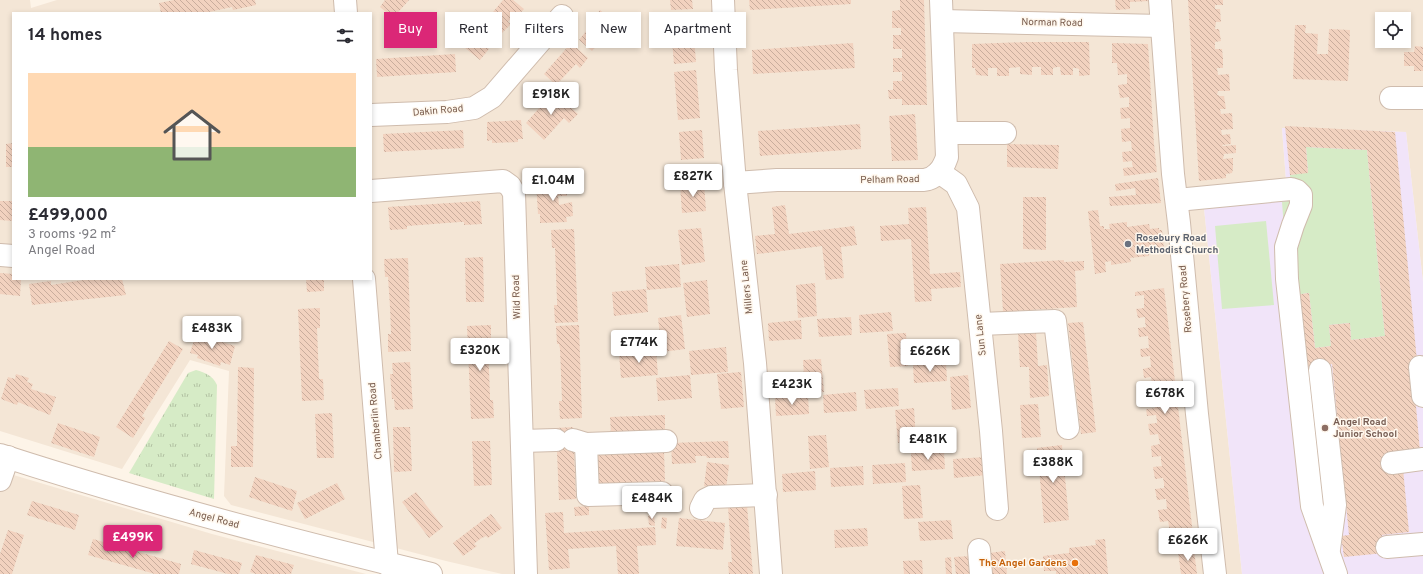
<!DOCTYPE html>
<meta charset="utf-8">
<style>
body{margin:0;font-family:Overpass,sans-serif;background:#f2f2f3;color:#2b2b33;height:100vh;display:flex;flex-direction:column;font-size:15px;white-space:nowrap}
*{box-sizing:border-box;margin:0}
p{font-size:13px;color:#7c7c81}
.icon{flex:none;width:22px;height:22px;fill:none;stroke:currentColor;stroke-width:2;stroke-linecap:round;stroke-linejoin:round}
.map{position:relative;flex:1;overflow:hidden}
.side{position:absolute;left:12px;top:12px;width:360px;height:268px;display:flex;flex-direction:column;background:#fff;border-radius:0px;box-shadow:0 2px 6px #0003}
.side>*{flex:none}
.guide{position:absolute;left:384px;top:12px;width:380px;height:36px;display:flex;gap:8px}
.controls{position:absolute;left:1375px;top:12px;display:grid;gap:8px}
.controls a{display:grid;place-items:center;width:36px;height:36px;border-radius:0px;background:#fff;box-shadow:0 2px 6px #0003;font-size:20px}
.price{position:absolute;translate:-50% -34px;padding:0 9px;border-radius:4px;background:#fff;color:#222;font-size:13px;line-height:26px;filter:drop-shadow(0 1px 2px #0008)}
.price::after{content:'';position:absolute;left:50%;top:24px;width:12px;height:9px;margin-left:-6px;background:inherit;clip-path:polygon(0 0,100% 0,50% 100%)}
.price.on{background:#db2777;color:#fff}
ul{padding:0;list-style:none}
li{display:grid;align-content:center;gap:8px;height:212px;padding:0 16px}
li+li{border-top:1px solid #e1e1e2}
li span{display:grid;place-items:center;height:124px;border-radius:0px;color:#555}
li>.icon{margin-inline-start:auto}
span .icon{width:72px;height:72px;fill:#fffc;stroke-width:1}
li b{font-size:17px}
h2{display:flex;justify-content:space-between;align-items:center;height:48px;padding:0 16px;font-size:17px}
.pill{padding:0 14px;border-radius:0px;background:#fff;box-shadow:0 2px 6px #0003;font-size:14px;line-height:36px}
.pill.on{background:#db2777;color:#fff}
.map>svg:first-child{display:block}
</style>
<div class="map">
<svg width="1423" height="574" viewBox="0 0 1423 574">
<defs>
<pattern id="grass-tufts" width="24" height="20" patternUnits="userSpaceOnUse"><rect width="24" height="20" fill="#d6ebc6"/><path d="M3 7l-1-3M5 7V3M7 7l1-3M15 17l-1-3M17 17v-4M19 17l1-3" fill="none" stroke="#b2c1a3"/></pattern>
<pattern id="building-back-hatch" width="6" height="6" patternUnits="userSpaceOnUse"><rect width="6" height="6" fill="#f2d2bf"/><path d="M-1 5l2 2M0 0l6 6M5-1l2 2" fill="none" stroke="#c9ad9d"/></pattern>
</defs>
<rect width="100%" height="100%" fill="#fdf4e8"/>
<g fill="#f4e6d6" fill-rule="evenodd">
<path d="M0,0H30L31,8L57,0H1423V282L1406,132L1282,128L1286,181L1202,189L1242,574H502L446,561L231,505L224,496L229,371L190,360L122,469L0,431ZM13,13H371V279H13ZM1382,19H1404V41H1382Z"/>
<path d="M0,471L212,534L366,574H0Z"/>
</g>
<path fill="#f1e4f9" d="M1282,128L1406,132L1423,282V574H1242L1202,189L1286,181Z"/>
<path fill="url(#grass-tufts)" d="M196,370C206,373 212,375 217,385L214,499L129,473L188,373Z"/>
<g fill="#d6ebc6">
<path d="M1306,147L1367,150L1385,336L1351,340L1350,323L1329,325L1331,346L1315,348L1309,293L1295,295L1291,320L1282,202L1293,200L1290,175L1308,172Z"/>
<path d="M1266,221L1274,305L1222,309L1215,226Z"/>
</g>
<g fill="url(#building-back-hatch)">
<path d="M174,0H255L256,5L233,10L232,7L204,13H161L159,3Z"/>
<path d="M385,0H409L393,18L380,7Z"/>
<path d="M503,0H513L524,9L514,20L511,18L508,22L511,24L502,33L500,31L497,33L501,36L493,46L491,44L488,48L489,49L480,60L464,47Z"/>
<path d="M670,0H692L693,9L671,10Z"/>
<path d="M749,0H851V4L750,10Z"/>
<path d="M900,0H924L927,105H902V99H889L888,90H893V81H902V72H893V58H902V49H893V35H901V28H892V11L900,10Z"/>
<path d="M1115,0H1149L1150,1L1130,2V9L1116,10Z"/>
<path d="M1188,0H1223V5H1215V9H1220L1221,22H1216L1215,29H1219L1221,41L1215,42V49H1222L1223,58V68H1217L1218,75L1229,74L1230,91H1218L1217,95H1219V96H1224L1226,109H1220L1221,114L1232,113L1233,129L1221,130L1222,135L1230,134L1231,144L1222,145L1223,146L1236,145V153L1224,154L1223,159L1233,158V169L1232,173L1226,174V178L1199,181Z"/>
<path d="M600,10L615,23L592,51L579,40L591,25L589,23Z"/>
<path d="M692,14L696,62L674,64L670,16Z"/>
<path d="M1295,25H1306L1305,33L1318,34L1317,54H1328L1329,29L1350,30L1348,81L1293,79Z"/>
<path d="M1027,42H1089L1090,75L1079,76V69L1076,68H1073V75H1061L1060,67H1057L1053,68V75H1041V67H1032V75L1020,74V67L1009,68V76H997V68H988V76L976,75L975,68H972V44Z"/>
<path d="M571,43L588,58L580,68L576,64L556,85L544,74Z"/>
<path d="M853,43L855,68L753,74L752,50Z"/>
<path d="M1112,43L1148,44L1154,144L1157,172L1124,176L1123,168L1133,167L1132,164V161L1123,162L1122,152L1132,151L1131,141L1122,142L1121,129L1130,128V118L1121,119L1120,108L1129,107V97L1120,98L1118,85L1127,84V74L1118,75L1117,63H1112Z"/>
<path d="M1415,46L1423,47V71H1414V66H1404V52H1414Z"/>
<path d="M455,54L456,72L377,77L376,59Z"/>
<path d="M696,70L700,118L678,120L674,72Z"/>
<path d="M553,92L578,114L569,123L564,118L544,140L526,123Z"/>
<path d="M915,114L918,160L892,161L889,116Z"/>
<path d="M521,120L523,139H518V142L492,143V140L487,141V122Z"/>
<path d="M860,124L861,149L760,156L758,131Z"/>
<path d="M1285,126L1395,132L1417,361H1412L1420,451L1384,454L1386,471L1403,469L1409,532L1382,535L1384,553L1344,557L1341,536L1349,535L1332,364L1302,367L1294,295L1309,293L1315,348L1331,346L1329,325L1350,323L1351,340L1385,336L1367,150L1306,147L1308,173L1290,175Z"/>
<path d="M463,130L464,148L384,152L383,134Z"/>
<path d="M702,130L704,158L681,160L679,132Z"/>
<path d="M13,143V167H6V144Z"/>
<path d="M1007,144L1059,145L1058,169L1007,167Z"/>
<path d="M1158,178L1161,203L1110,206L1109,197L1136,195L1135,188L1116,191L1115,184Z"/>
<path d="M566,180L567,196H558L559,205L572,202L573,216L566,217L567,222L540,223V214H538L536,182Z"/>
<path d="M704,183L706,211L682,213L680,185Z"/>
<path d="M1023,197H1046V250L1023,249Z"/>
<path d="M0,201H13V221L0,220Z"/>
<path d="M480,201L482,224L464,225V222H460L407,226V229L390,230L388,207Z"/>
<path d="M785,205L789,234L854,226L857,245L841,247L844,278L826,280L822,246L757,254L755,236L775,234L772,207Z"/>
<path d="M926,207L930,274L960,272L961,287L931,289L932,301L915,302L911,239L881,241L880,226L909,224L908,208Z"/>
<path d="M1098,210L1100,226H1104V229H1110L1109,224L1127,222V227L1149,224L1150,229L1159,228V230H1162L1164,249H1162V251L1149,253V256L1130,258L1131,262L1111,265V261L1105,262L1106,272L1095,274L1088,211Z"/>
<path d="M701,228L705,262L682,265L678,230Z"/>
<path d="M574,229L578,322L555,323L554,305H557V301L555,248H552L551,230Z"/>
<path d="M483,257L484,302H466L465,258Z"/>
<path d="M408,258L411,351L388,352V334H391L390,307L388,277H385L384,259Z"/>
<path d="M1064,260V262L1084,261V270L1075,271L1077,307L1003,312L1000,264Z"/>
<path d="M679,264L681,287L647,290L645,267Z"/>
<path d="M0,273L13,274V279H21L20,296L0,294Z"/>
<path d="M90,279H122L126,295L32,305L29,284L51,281V285Z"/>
<path d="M306,279H324V291L307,292Z"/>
<path d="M707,280L710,314L687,317L683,283Z"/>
<path d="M815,283L817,316L798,318L796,285Z"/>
<path d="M1164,288L1193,534L1162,539L1161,533L1169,531V526L1168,521L1160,522L1158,510L1167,509L1166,499L1157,500L1155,489L1164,488V483L1163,478L1155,479L1153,467L1162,466L1161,461V456L1152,457L1151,446L1160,444L1158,434L1150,435L1148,424L1157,423V421L1156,415L1147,416L1146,409L1155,408L1154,396L1145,397L1144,387L1152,386L1151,377L1144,378L1143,369L1151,367L1150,356L1141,357L1140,349L1149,348L1148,336L1139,337L1138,328L1146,327L1145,322V317L1138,318L1136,309L1144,308V295L1135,296V292Z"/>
<path d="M646,289L648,312L614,316L612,292Z"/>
<path d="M320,308V328H317L319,379H323L324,400L302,401L298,309Z"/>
<path d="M891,312L893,331L860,333L859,315Z"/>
<path d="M681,315L685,349L662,352L658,318Z"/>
<path d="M851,317L852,335L819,337L817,319Z"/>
<path d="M801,320L802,339L769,341L768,323Z"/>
<path d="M1083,322L1096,432L1081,434L1068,323Z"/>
<path d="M491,325V344H488L490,396V400H493L494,418L471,419L467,326Z"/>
<path d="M579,325L582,418L560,419L559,401H562L560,349L559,344H557L556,326Z"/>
<path d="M906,333L908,366L890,367L887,334Z"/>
<path d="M1036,333L1038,366L1047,365L1049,396L1030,398L1029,367H1020L1018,334Z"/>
<path d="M196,334L235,346L230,365L221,362L220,366L197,358L198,355L190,353Z"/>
<path d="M169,341L183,349L142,416L145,418L133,438L116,427Z"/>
<path d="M726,347L728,372L691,375L689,351Z"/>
<path d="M656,350L658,375L621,378L619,354Z"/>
<path d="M821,359L824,392L805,393L803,360Z"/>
<path d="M410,362L413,409L395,410L394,399H392L390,374H393L392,363Z"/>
<path d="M946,362L947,381L914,383L913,365Z"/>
<path d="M238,367L254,368L253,467H231V446H237Z"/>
<path d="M741,372L744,407L721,409L717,374Z"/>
<path d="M16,374L29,378L27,382L33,384L31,389L56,397L50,415L18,402L17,405L1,399L8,377L15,379Z"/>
<path d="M690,375L692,398L658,401L656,378Z"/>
<path d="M968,375L971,408L952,410L950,377Z"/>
<path d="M898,388L899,406L866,409L864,390Z"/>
<path d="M856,392L857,411L824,413L823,395Z"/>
<path d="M808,395L809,414L776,416L775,398Z"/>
<path d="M1038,404L1041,437L1022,438L1020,405Z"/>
<path d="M914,408L916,441L898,443L895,410Z"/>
<path d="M332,413L334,458H317L315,414Z"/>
<path d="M665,415V432L611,434L610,417Z"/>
<path d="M58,423L100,437L94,457L51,443Z"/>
<path d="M393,427H410L412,471L394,472Z"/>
<path d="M573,427L576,499L559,500L556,428Z"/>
<path d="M826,435L829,467L810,469L808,436Z"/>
<path d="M472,441H490L492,485L474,486Z"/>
<path d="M728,441L729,458H707L706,456H695L696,463L672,464L671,443Z"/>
<path d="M1062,445L1069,520L1044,523L1037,448Z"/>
<path d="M944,451L945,469L912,471L911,453Z"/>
<path d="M664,452L665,481L595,484L594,455Z"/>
<path d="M986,457L987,475L954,478L953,459Z"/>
<path d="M707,462L729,465L726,489L704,486Z"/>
<path d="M905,463L906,482L873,484L872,465Z"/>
<path d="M863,466L864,485L831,487L830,468Z"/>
<path d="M815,471L816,490L783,492L782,474Z"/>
<path d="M255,477L297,491L292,511L249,497Z"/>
<path d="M337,483L345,499L305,519L297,503Z"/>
<path d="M920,485L923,518L904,519L902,486Z"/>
<path d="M416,492L443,527L429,538L402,502Z"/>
<path d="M32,501L79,515L75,530L27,515Z"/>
<path d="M589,506V515L575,516L574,507Z"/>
<path d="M747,506L753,574H729L728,562H732L728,507Z"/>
<path d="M563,512L564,533L655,527L656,545L637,546L639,574H618L616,546L568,549L570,568L549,570L545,513Z"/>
<path d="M491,514L502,528L488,538L486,536L480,539L474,544L477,546L463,556L453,543Z"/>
<path d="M654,515L655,526L649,525L648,516Z"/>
<path d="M662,517L667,518L666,529L661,528Z"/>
<path d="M679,518L725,523L723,550L676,546Z"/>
<path d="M951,520L953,539L920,541L918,522Z"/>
<path d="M867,528L868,546L835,548L834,530Z"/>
<path d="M8,530L24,535L12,574H0V554Z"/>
<path d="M93,539L181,564L179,574H155L88,555Z"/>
<path d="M1105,539L1108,574H1056V571H1044L1043,556L1069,553V548L1096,545L1095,540Z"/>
<path d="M194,550L242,563L239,574H228L191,564Z"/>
<path d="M1194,550L1197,574H1181L1178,552Z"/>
<path d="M1005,551L1007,574H991L989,553Z"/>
<path d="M256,555L294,565L291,574H256L250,572Z"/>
<path d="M971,556L972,574H956L954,557Z"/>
<path d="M951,557L952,574H946L945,558Z"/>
<path d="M922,560L923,574H904L903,561Z"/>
</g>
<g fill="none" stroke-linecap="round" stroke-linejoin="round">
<g stroke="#cfbcad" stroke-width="24">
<g id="minor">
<path d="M345,0L346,13"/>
<path d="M723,0L726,70L735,183L755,363L771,574"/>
<path d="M1160,0L1173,174L1179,223L1197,414L1215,574"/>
<path d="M942,21L1162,26"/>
<path d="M1391,98H1423"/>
<path d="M371,115L447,112L474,108L492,97L562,16"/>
<path d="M947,133H1005"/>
<path d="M939,172L956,184L968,208L991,431L997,509"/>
<path d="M735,183L777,180H924C937,178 943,169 947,157L941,0"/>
<path d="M371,191L503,181L510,186L514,193L526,574"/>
<path d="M1177,200L1291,189L1297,191L1301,195V205L1293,225L1286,247L1287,279L1312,506L1336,574"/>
<path d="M0,255L13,256"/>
<path d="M364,279L387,564"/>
<path d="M980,324L1055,321L1068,428"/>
<path d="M1420,367L1423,396"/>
<path d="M1320,370L1335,505L1329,549"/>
<path d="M573,440L586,444L666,441"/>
<path d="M522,441L556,440"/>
<path d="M586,444L588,495L662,493"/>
<path d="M0,455C142,501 286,539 431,574"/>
<path d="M1392,463L1423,459"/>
<path d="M0,480L8,457"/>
<path d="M701,508L705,500L711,497L766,495"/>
<path d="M1387,547L1423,544"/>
<path d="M979,550L981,574"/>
</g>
</g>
<use href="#minor" stroke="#fff" stroke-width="22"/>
</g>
<circle fill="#6b7280" stroke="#fff8ee" stroke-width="1.5" cx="1128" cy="244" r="4"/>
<circle fill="#8d6e63" stroke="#fff8ee" stroke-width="1.5" cx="1325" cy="428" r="4"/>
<circle fill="#e8710a" stroke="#fff8ee" stroke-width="1.5" cx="1075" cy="563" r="4"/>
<g text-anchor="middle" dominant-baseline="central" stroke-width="3" stroke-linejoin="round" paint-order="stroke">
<g font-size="10" fill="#775a4b" stroke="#fff8ee">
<text transform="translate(1052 23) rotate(1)">Norman Road</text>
<text transform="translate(438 111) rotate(-5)">Dakin Road</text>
<text transform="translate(890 180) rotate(-1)">Pelham Road</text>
<text transform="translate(747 287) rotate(-96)">Millers Lane</text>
<text transform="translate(517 297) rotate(-92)">Wild Road</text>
<text transform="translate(1186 299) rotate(-95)">Rosebery Road</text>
<text transform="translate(981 335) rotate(-96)">Sun Lane</text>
<text transform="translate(376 421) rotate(-95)">Chamberlin Road</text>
<text transform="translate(214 519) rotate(15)">Angel Road</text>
</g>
<g font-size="10" font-weight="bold" fill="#5b616d" stroke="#fff8ee" text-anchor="start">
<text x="1136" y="238">Rosebury Road<tspan x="1136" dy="12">Methodist Church</tspan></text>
</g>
<g font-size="10" font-weight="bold" fill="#785e54" stroke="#fff8ee" text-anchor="start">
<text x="1333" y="422">Angel Road<tspan x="1333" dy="12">Junior School</tspan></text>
</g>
<g font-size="10" font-weight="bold" fill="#c56008" stroke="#fff8ee" text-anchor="end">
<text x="1067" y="563">The Angel Gardens</text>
</g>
</g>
</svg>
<div class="controls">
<a><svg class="icon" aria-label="locate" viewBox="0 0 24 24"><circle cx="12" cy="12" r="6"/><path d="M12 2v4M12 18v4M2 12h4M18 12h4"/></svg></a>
</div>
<b class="price" style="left:551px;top:116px">£918K</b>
<b class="price" style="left:693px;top:198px">£827K</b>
<b class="price" style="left:553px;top:202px">£1.04M</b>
<b class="price" style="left:212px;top:350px">£483K</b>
<b class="price" style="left:639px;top:364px">£774K</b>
<b class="price" style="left:480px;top:372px">£320K</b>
<b class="price" style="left:930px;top:373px">£626K</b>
<b class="price" style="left:792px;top:406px">£423K</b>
<b class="price" style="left:1165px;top:415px">£678K</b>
<b class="price" style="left:928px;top:461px">£481K</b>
<b class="price" style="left:1053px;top:484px">£388K</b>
<b class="price" style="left:652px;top:520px">£484K</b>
<b class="price on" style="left:133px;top:559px">£499K</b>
<b class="price" style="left:1188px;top:562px">£626K</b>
<div class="guide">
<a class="pill on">Buy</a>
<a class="pill">Rent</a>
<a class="pill">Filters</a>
<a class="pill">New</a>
<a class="pill">Apartment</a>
</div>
<section class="side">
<h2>14 homes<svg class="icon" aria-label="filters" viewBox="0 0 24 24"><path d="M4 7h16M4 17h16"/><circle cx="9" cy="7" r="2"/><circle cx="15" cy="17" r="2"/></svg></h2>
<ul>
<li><span style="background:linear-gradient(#ffd9b3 60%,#8fb573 0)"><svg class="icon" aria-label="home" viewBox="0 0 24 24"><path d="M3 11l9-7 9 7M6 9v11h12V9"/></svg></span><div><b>£499,000</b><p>3 rooms · 92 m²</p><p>Angel Road</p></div></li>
</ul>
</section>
</div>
